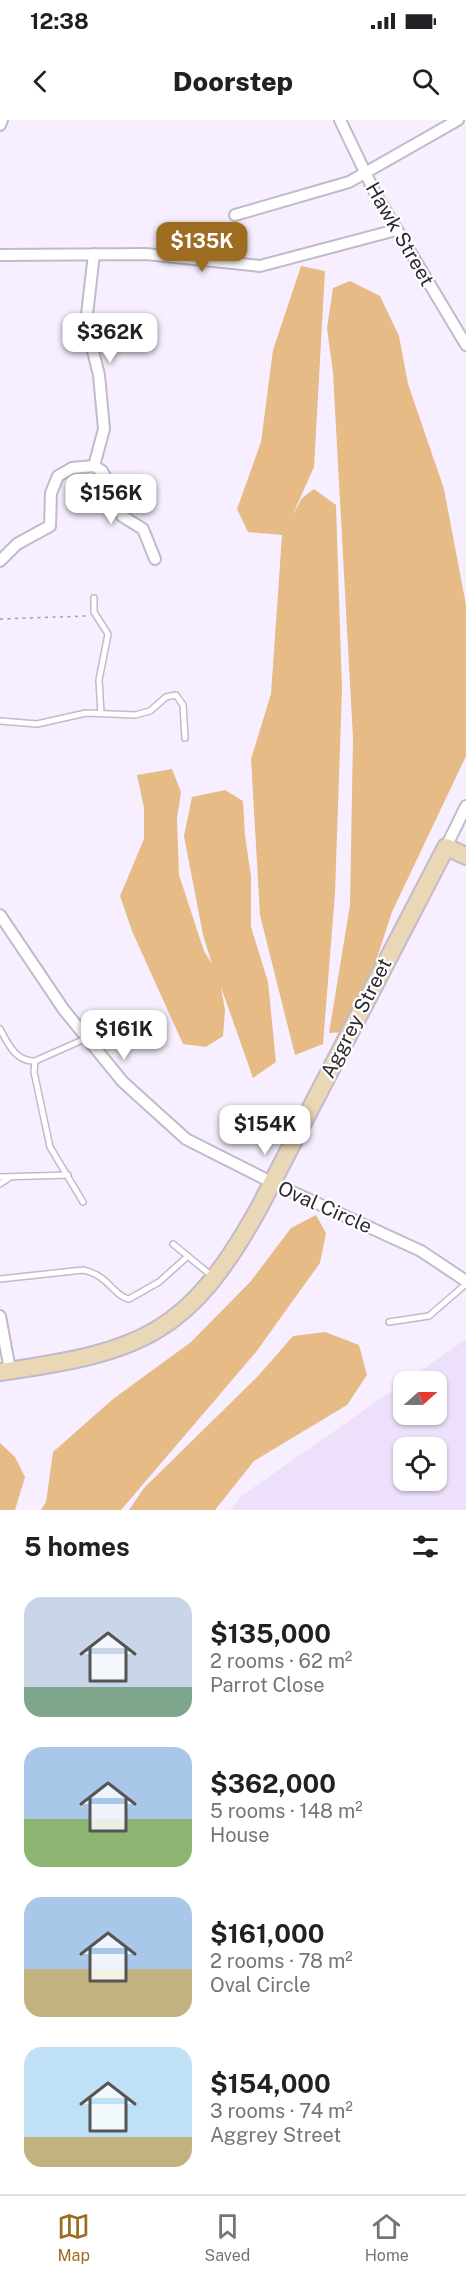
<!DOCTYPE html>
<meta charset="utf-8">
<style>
body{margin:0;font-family:"Public Sans",sans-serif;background:#f6f6f6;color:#202124;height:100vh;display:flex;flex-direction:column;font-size:22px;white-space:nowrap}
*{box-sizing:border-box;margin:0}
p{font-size:20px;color:#757577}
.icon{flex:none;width:33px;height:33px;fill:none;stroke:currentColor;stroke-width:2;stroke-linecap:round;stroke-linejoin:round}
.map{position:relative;height:1390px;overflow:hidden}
.sheet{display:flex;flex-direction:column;background:#fff;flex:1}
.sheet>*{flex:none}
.needle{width:39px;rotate:69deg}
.fabs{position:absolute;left:393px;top:1251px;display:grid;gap:12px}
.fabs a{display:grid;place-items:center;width:54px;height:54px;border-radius:12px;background:#fff;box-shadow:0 2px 4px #0004;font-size:30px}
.price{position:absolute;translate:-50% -51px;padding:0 14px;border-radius:12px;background:#fff;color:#222;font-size:20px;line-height:39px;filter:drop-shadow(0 2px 3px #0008)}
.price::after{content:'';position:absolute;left:50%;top:36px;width:18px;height:14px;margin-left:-9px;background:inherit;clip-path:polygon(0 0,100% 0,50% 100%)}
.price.selected{background:#9e6c21;color:#fff}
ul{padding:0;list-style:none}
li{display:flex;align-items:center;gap:18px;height:150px;padding:0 24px}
li span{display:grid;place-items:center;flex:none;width:168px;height:120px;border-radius:18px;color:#555}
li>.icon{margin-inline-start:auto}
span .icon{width:72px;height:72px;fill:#fffc;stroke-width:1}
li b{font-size:26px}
h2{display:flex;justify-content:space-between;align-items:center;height:72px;padding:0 24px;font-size:26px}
.status{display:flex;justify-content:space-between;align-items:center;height:42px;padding:0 30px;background:#fff;direction:ltr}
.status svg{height:16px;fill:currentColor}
header{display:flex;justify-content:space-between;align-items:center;height:78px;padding:0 24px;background:#fff;font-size:27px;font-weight:800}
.dock{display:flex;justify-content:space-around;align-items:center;height:84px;border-top:2px solid #e0e0e0;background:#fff;font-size:16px;color:#757577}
.dock a{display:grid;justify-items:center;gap:3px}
.dock .selected{color:#9e6c21}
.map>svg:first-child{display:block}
</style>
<div class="status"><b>12:38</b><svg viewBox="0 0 49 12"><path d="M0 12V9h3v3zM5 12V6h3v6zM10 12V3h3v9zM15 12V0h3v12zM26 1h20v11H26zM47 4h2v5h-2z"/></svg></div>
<header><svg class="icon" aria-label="back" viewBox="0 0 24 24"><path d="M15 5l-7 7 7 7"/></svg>Doorstep<svg class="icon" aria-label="search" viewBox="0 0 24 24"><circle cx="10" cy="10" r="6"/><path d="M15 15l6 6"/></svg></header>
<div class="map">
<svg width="466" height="1390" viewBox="0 0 466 1390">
<rect width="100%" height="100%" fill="#f7efff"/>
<path fill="#ede0fa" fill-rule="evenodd" d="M466,1219V1390H230L240,1377L403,1263L404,1294H436V1262L406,1261ZM404,1328H436V1360H404Z"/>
<g fill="#e6bb85">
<path d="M301,146L325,151L314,347L292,396L302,378L314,369L336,385L342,570L335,773L323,924L295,935L260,795L251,639L271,574L282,415L248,412L237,389L261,322L273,230Z"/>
<path d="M350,161L380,176L399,216L408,264L444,369L466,485V636L392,792L371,856L346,912L329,913L350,785L353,618L333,253L327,208L333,168Z"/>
<path d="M172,649L181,672L177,699L179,755L204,831L212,844L203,815L184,716L192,677L225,670L243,681L245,716L251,756V807L268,862L276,942L253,958L221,867L225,890L223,916L206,927L183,924L132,811L120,776L144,719V688L137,655Z"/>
<path d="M316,1095L326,1113L320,1143L256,1232L121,1390H41L46,1382L53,1332L113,1279L191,1222L251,1161L291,1108Z"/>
<path d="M325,1212L359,1225L367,1255L347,1285L254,1341L215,1390H129L144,1368L259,1255L293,1216Z"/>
<path d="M0,1323L15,1337L25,1357L15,1390H0Z"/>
</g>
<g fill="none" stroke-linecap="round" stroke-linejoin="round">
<g stroke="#c3b9cc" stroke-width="8">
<g id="lane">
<path d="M94,478V492L108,514L99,560L101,593"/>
<path d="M0,601L37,604L86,593L135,595L150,591L166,577L176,575L183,585L185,618"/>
<path d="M0,909C8,924 16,942 35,941"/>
<path d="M0,1057L68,1055"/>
<path d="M0,1064L9,1058"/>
<path d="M83,1082L50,1027L34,952L35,941L87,918"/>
<path d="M173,1124L212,1156"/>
<path d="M0,1159L83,1150C109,1155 113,1176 129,1179L159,1162L188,1136"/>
<path d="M389,1202L429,1196L466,1164"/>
</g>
</g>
<g stroke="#c3b9cc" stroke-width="14">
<g id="street">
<path d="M340,0L375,73L466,225"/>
<path d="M0,5L2,0"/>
<path d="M235,95L349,62L458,0"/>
<path d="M0,135L146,134L260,146L396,110"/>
<path d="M94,346L104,309L99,255L86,203L94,134"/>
<path d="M0,441L17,424L50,406L51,373L58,356L72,348L94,346L102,351L106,358L122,396L143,409L155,439"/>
<path d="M446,727L466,686"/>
<path d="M0,795L64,890L123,962L186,1019L271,1062L421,1131L466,1161"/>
<path d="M0,1196L10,1250"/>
</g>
</g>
<g stroke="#c3b9cc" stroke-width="20">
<path id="secondary" d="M0,1252C142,1232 189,1215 260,1086L446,727L466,736"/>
</g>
<path stroke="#a39da9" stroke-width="1.5" stroke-dasharray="3 4.5" stroke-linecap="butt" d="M0,499L86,496"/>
<use href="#lane" stroke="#fff" stroke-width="5"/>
<use href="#street" stroke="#fff" stroke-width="10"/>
<use href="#secondary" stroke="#ead7b6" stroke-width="16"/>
</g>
<g text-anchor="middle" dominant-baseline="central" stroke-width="4.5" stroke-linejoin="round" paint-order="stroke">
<g font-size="20" fill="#2c2930" stroke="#fff">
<text transform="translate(400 114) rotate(60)">Hawk Street</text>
<text transform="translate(356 898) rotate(-63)">Aggrey Street</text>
<text transform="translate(325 1087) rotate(24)">Oval Circle</text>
</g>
</g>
</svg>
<div class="fabs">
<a><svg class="needle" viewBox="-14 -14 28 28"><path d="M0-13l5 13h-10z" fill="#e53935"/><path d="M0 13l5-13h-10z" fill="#757577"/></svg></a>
<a><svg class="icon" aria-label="locate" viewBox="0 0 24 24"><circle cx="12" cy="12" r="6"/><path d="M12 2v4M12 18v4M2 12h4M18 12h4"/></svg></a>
</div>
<b class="price selected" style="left:202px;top:153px">$135K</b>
<b class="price" style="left:110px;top:244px">$362K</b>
<b class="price" style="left:111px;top:405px">$156K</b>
<b class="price" style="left:124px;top:941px">$161K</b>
<b class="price" style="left:265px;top:1036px">$154K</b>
</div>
<section class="sheet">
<h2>5 homes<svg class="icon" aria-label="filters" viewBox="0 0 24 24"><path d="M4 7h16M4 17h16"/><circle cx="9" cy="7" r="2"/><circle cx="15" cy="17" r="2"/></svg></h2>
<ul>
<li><span style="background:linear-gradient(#c9d6e8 75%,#7fa58c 0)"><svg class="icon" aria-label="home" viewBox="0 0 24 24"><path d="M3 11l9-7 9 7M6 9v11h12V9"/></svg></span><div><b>$135,000</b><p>2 rooms · 62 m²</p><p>Parrot Close</p></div></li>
<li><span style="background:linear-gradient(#a9c7e8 60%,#8fb573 0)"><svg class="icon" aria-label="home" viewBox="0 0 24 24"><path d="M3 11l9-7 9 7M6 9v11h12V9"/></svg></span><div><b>$362,000</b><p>5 rooms · 148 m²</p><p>House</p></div></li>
<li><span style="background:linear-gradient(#a9c7e8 60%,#c2b280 0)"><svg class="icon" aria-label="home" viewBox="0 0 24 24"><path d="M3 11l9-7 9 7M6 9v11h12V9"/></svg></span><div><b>$161,000</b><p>2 rooms · 78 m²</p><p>Oval Circle</p></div></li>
<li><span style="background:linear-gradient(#bfe0f5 75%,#c2b280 0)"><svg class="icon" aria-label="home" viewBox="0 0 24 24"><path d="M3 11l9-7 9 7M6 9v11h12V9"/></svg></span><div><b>$154,000</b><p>3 rooms · 74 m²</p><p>Aggrey Street</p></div></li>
</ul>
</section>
<nav class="dock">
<a class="selected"><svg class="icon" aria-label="map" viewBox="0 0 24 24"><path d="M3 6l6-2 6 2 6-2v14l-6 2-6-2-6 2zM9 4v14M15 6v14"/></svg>Map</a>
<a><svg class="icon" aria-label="saved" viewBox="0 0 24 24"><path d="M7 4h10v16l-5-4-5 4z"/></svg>Saved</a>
<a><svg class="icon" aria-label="home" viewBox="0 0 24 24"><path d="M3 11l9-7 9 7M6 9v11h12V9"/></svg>Home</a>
</nav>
